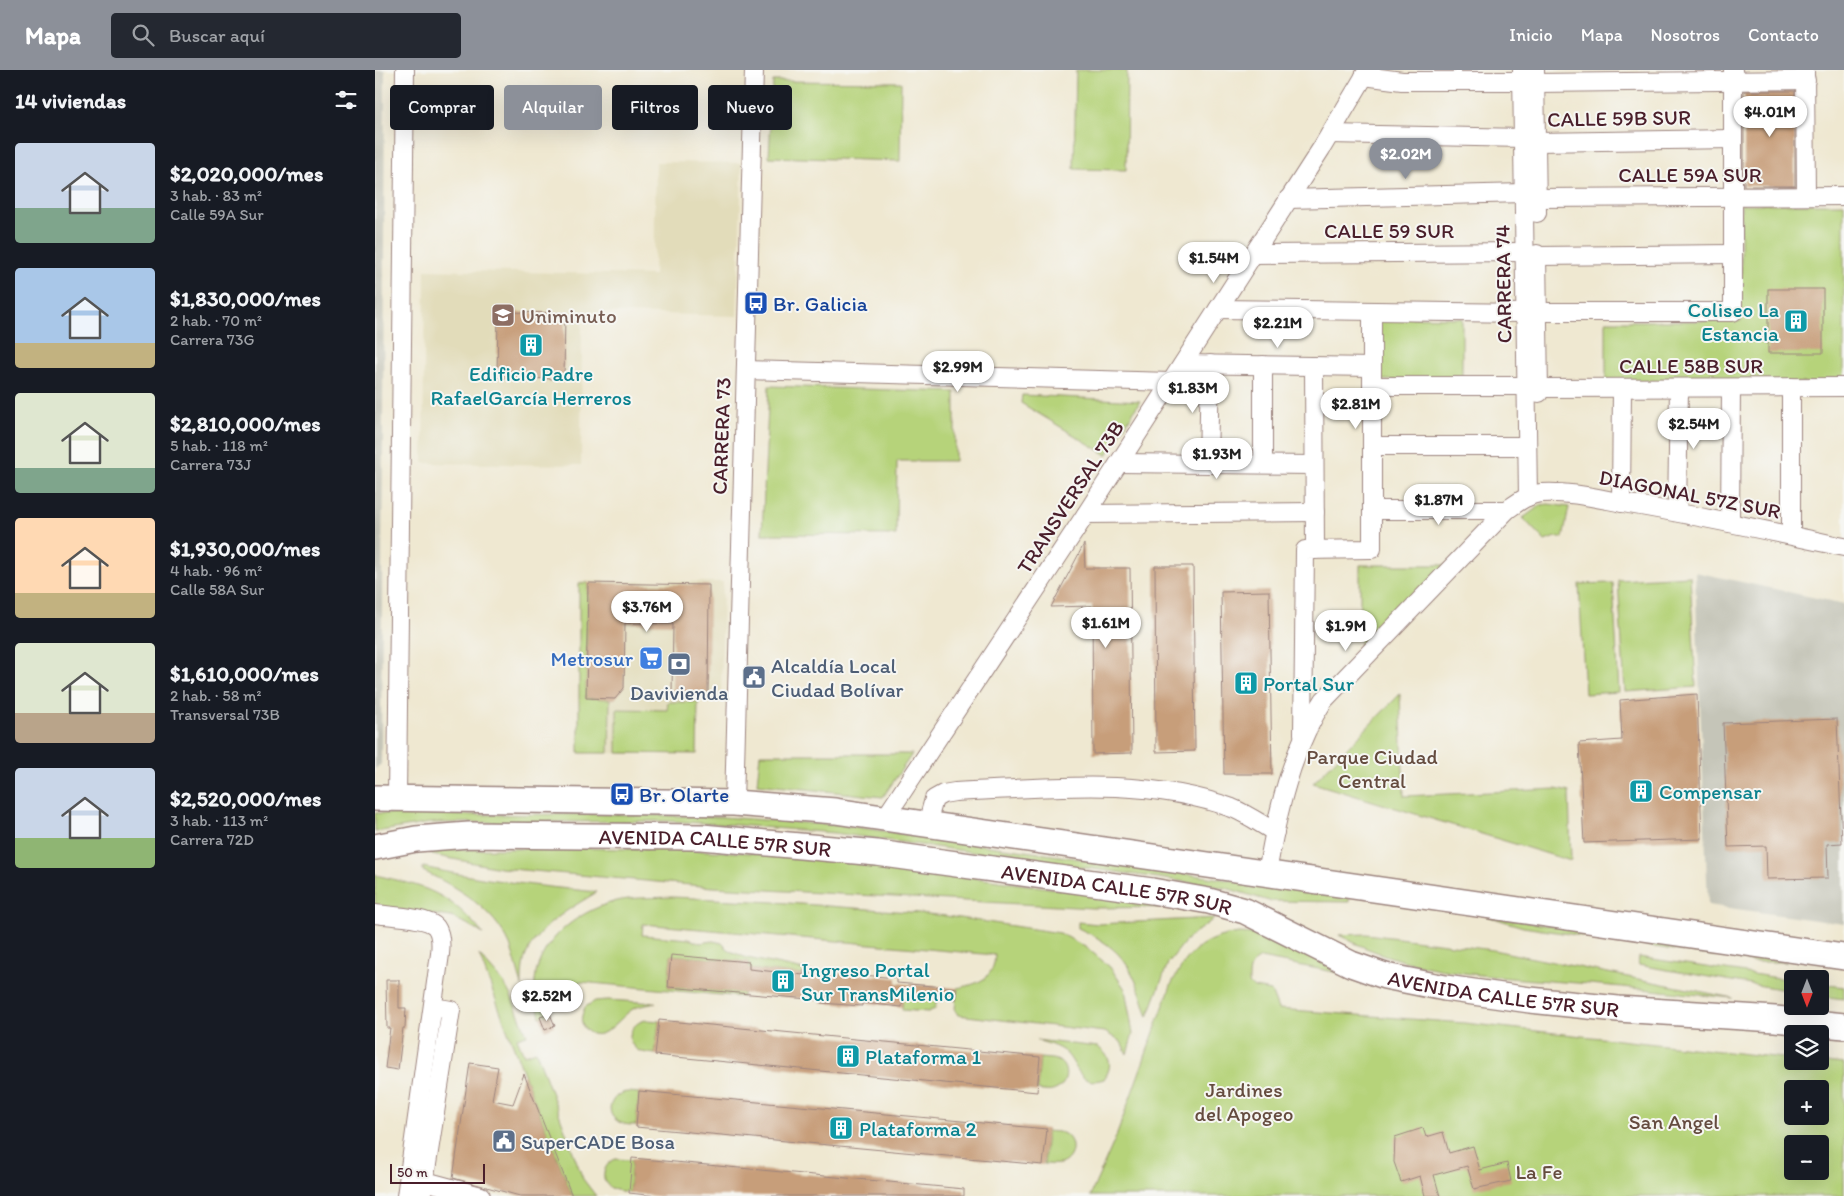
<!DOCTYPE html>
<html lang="es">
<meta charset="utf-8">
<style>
body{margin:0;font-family:Itim,sans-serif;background:#242831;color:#f1f3f6;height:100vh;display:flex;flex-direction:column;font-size:19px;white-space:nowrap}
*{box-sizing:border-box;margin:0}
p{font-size:16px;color:#9ea1a6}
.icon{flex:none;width:28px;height:28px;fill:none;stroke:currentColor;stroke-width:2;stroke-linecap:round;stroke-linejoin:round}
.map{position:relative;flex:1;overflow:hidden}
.drawer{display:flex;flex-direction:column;background:#171b24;width:375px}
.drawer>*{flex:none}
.banner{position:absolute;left:15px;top:15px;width:475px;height:45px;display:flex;gap:10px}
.needle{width:32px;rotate:180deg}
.tools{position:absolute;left:1409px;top:900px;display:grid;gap:10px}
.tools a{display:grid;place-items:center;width:45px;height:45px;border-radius:5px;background:#171b24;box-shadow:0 5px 20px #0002;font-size:25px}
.scale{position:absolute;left:15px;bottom:12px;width:95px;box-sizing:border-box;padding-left:5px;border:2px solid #4a1f2b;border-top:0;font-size:14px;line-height:18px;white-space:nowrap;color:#4a1f2b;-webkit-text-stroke:4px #f6f6f2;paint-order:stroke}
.price{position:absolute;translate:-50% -42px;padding:0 11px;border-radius:18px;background:#fff;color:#222;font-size:16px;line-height:32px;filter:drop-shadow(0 1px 2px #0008)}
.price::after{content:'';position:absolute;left:50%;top:30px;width:15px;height:11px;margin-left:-8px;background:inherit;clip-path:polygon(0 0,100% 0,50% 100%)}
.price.selected{background:#8c9099;color:#fff}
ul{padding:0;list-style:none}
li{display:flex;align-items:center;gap:15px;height:125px;padding:0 15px}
li span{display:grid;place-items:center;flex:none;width:140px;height:100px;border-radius:5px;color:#555}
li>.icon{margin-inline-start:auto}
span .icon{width:60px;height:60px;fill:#fffc;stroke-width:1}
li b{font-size:21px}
h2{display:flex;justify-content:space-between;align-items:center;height:60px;padding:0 15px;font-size:21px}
.pill{padding:0 18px;border-radius:5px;background:#171b24;box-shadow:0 5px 20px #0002;font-size:18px;line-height:45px}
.pill.selected{background:#8c9099;color:#fff}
header{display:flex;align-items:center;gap:30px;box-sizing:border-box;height:70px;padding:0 25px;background:#8c9099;color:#fff}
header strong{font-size:24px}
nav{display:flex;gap:28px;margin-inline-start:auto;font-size:18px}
.search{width:350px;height:45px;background:#242831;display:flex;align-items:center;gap:12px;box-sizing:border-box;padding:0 18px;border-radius:5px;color:#9ea1a6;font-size:19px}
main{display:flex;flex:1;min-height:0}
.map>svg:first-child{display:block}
</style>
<header>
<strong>Mapa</strong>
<div class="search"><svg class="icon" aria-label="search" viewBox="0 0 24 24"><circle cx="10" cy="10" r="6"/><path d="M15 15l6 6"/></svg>Buscar aquí</div>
<nav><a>Inicio</a><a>Mapa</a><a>Nosotros</a><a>Contacto</a></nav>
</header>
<main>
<section class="drawer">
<h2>14 viviendas<svg class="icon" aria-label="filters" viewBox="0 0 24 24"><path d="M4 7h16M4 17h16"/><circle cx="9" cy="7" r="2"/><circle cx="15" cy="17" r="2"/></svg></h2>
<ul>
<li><span style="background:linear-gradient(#c9d6e8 65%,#7fa58c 0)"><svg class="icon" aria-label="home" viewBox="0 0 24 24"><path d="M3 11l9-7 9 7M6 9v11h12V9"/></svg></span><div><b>$2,020,000/mes</b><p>3 hab. · 83 m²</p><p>Calle 59A Sur</p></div></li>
<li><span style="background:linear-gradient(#a9c7e8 75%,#c2b280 0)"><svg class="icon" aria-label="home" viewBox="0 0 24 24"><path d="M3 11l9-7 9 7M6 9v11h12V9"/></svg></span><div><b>$1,830,000/mes</b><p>2 hab. · 70 m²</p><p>Carrera 73G</p></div></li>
<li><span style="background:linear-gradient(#dfe7d0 75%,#7fa58c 0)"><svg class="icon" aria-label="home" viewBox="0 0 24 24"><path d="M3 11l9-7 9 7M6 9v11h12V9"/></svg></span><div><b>$2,810,000/mes</b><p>5 hab. · 118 m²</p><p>Carrera 73J</p></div></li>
<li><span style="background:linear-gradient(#ffd9b3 75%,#c2b280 0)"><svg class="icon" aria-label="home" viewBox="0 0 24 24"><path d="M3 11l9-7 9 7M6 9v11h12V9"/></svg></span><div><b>$1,930,000/mes</b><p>4 hab. · 96 m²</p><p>Calle 58A Sur</p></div></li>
<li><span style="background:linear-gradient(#dfe7d0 70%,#b9a48a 0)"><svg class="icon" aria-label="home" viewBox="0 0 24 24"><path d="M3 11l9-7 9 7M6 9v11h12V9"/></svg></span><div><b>$1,610,000/mes</b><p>2 hab. · 58 m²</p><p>Transversal 73B</p></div></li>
<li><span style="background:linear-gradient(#c9d6e8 70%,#8fb573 0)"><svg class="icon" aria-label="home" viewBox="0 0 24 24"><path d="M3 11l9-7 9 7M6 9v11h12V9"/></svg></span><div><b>$2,520,000/mes</b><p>3 hab. · 113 m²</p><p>Carrera 72D</p></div></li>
</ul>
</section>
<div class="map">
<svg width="1469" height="1126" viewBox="0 0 1469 1126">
<rect width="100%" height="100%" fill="#f6f6f2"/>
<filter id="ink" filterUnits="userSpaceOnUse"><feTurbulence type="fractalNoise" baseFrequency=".02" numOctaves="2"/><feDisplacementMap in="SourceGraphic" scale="10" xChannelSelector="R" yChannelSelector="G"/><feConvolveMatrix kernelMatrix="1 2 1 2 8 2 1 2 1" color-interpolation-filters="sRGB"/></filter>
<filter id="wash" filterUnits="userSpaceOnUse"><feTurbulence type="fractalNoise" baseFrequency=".0096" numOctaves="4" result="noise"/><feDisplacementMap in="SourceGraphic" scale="20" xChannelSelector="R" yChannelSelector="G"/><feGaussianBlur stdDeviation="1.12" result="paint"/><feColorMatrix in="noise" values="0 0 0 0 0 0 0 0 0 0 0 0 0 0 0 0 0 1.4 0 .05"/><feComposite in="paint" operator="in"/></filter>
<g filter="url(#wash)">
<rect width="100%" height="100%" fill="#efe8d1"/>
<g fill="#e2dcba">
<path d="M281,92L367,93L362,246L207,242L206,395L48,393L50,200L279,205Z"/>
<path d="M204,511L348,512L346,632H323L322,684L204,683Z"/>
</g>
<g fill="#c5c5b8">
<path d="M0,0H10L6,694L0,699Z"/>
<path d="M1320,502L1469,534V854L1333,835Z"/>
</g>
<g fill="#b6d37a" stroke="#807952" fill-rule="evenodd">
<path d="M701,0H752L751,100L699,99Z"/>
<path d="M398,11L526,12L525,91L394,87Z"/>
<path d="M1366,134H1469V313L1231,312V251H1366Z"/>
<path d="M1002,247L1087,248V311L1002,310Z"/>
<path d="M394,316L580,322V391H522L521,465L387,464Z"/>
<path d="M647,325L765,331L732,385L646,333Z"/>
<path d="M1173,434L1194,437L1188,468L1180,467L1170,471L1148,448L1166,435Z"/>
<path d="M985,495H1073L985,579Z"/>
<path d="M1315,506L1321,617L1250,622L1243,510Z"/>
<path d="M204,513H213L211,628L235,629L234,683H204Z"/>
<path d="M1238,513L1244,622L1210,624L1204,514Z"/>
<path d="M1025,624L1029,726L1181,719L1194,722L1196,791L938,713Z"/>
<path d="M293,632H323L322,684L242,683V639L292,640Z"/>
<path d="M385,684H537L508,727L382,714Z"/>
<path d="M0,743L83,745L224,744L348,747L473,756L974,827V832L894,831L851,818L770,806L459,763L362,755L290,751L56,753L0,762Z"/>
<path d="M195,778L314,780L440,786L814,837L718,838L338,817L125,798L57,785V780Z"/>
<path d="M48,797C106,810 164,816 222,822C196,838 164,855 151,885C147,895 147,906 147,916C143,902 140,889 135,875C119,839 82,817 48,801Z"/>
<path d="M0,805C50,816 75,823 108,864L92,854L76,847L0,836Z"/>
<path d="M297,827L399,832L534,842L571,846L685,863L712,878L735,897L750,919L758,964L752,984L746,972L730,962L583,945L580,940L582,918C603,914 619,909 620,885L268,854L267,865L314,869L325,873L338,871L347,873L355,881L372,888L429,900V905L374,899V892L296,885L293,917L368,923V927L206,912C188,914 180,928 175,944L165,947C162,935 159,923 160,910C164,868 209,837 247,830C263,827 281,828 297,827Z"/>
<path d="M1112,846L1412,892H1378L1148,857Z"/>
<path d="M840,848L813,868L793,893L773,947C759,900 750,879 703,858V852L723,854Z"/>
<path d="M864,863L896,865L980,906L886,888C874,894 874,901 874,913L879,918L896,921L903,939L1089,953L1417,989L1418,991H1441L1469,994V1126H715L741,1067L796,915C813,882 826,868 864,863ZM1418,1019H1445V1046H1418ZM1418,1074H1445V1101H1418Z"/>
<path d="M991,864L1118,880L1358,928C1310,924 1263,918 1215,914C1130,907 1040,907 964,865Z"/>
<path d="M104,885L129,913L137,928L152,965L142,968L149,985L161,981L208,1109L221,1126H197L149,1004Z"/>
<path d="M1264,887L1417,910V921L1263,895Z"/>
<path d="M1445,914L1469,917V929L1445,926Z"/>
<path d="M528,925L562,928L560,939L553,942L527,940Z"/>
<path d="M233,930L281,933C274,935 265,935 258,939C245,946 227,977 210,959C204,952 207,944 210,937L220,931Z"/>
<path d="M272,950L284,951L280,984C274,983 266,983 261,979C248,968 258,951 272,950Z"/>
<path d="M661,970L723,977C736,987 738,996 729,1009C704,1017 704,997 691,983C683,976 671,973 661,970Z"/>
<path d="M665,988C671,989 680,988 685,992C694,999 692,1014 682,1019C676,1023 668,1021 662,1020Z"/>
<path d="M253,1022L264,1023L261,1055C255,1055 247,1055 241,1050C228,1040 239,1022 253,1022Z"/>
<path d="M672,1061C678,1062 686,1061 691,1065C702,1074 697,1091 685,1094C680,1095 674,1094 669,1094Z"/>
<path d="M241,1089L257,1090L254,1122C249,1121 243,1121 238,1119C223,1112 228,1093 241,1089Z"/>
</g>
<g id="blocks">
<g fill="#c79e7a">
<rect x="1369" y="21" width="51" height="95"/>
<rect x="1393" y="219" width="55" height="64"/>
<path d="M123,242L190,243L189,309L122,308Z"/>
<path d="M709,474L710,498H755L757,683L718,684L717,536L676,537Z"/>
<path d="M780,496H818L820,681L781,682Z"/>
<path d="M213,513L334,515L333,625L297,624L298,554L250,553L249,618L240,629L211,628Z"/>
<path d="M894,521L897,704H849L846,522Z"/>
<path d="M1322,624L1327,769L1209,773L1204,673L1247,670L1245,630Z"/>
<path d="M1462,649L1467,773L1452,774L1453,808L1392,809L1391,776L1353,777L1348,653Z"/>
<path d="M296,885L374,892V899L429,905V900L522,908V913L582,918L581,929L528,925L527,937L487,933V936L446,933V930L293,917Z"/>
<path d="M11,910H24V938H31L30,958H28L23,1000L10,998L15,958H12Z"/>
<path d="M175,944L180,956L170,960L165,947Z"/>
<path d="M284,950L665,987L662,1022L280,985Z"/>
<path d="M95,993L123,997L117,1030L138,1034L149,1004L197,1126H145L78,1108Z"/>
<path d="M264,1021L672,1059L668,1095L261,1057Z"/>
<path d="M1048,1058L1051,1067L1068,1062L1074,1083L1098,1076L1105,1100L1132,1093L1136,1111L1099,1119L1092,1096L1059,1105L1065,1126H1050L1045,1106L1026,1112L1019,1092L1020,1067Z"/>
<path d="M257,1088L589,1119V1126H281L254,1123Z"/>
</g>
</g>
</g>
<g filter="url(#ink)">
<use href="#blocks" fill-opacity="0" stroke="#9c847e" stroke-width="1"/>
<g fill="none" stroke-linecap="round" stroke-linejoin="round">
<g stroke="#9c847e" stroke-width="20">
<g id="minor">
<path d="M1147,0L1153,427"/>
<path d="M1160,0L1162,143"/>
<path d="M1430,0L1431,126"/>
<path d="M989,6L1027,11H1147"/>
<path d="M1160,13L1431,10"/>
<path d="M955,64L1149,68"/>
<path d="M1161,72L1358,69"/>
<path d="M1161,128L1469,126"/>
<path d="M913,129L1149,123"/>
<path d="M878,184L1150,182"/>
<path d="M1162,184L1164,323"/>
<path d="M1162,186L1358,184"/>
<path d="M843,239L1150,243"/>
<path d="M1163,242H1358V0"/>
<path d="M808,294L997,297"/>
<path d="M939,296L940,480"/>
<path d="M371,300L796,312"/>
<path d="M997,316H1151"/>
<path d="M1416,317V465"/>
<path d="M1164,318L1469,317"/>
<path d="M997,376H1152"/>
<path d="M744,393L939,395"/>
<path d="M833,394L835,294"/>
<path d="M888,394V295"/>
<path d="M1246,433L1247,318"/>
<path d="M997,440H1132"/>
<path d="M1302,442L1304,318"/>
<path d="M711,444L940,442"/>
<path d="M1355,453L1356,318"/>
<path d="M928,664L930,480L997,479V241"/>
<path d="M22,728L30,0"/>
<path d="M359,733L379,0"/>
<path d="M510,748L711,444L946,79L993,0"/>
<path d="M552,754L559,729L568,724L580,722C672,718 768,706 857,738C872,744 886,754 900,762"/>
<path d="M892,803C902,744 916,680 949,630L1132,440C1142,433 1153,424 1166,423C1197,421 1229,430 1260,435C1330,447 1399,462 1469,477"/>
<path d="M0,844C13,846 53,847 61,857C66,864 66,875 65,884L31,1126"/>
<path d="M50,1111L106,1126"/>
<path d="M47,1126L76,940L58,937"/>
</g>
</g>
<g stroke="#9c847e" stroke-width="28">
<g id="highway">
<path d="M0,728L359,733L460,741L1469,887"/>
<path id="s1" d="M0,777L41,769L94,765L327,767L502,783L777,821L834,831L870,841L976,894L1010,906L1070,918L1155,930L1243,939L1400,949L1469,956"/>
</g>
</g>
<use href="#minor" stroke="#fff" stroke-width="18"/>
<use href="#highway" stroke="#fff" stroke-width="25"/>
</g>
</g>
<defs>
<g id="bus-square" transform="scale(1.25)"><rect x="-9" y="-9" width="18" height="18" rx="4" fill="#1a4fb4" stroke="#f6f6f2"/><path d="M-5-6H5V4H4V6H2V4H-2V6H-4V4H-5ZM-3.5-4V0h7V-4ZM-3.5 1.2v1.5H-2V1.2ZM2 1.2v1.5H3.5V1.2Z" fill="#fff"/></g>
<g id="university-square" transform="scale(1.25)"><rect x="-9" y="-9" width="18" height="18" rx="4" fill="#8d6e63" stroke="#f6f6f2"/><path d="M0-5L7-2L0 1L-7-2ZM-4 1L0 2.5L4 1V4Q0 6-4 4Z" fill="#fff"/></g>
<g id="building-square" transform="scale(1.25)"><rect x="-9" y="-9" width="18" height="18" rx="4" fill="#0f9aa8" stroke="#f6f6f2"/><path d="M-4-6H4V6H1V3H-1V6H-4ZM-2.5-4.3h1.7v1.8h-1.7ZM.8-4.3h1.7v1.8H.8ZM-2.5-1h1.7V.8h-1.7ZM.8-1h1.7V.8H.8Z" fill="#fff"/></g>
<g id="supermarket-square" transform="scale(1.25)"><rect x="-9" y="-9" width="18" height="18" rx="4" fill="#3f7fe0" stroke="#f6f6f2"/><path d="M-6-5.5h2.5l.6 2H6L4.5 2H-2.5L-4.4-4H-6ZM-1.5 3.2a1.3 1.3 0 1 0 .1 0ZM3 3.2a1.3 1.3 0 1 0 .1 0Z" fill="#fff"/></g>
<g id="bank-square" transform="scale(1.25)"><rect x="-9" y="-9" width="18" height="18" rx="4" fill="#5c6f8a" stroke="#f6f6f2"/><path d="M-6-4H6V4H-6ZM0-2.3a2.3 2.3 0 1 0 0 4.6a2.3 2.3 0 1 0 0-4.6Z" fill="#fff"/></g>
<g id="civic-square" transform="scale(1.25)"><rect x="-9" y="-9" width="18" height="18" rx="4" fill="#5c6f8a" stroke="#f6f6f2"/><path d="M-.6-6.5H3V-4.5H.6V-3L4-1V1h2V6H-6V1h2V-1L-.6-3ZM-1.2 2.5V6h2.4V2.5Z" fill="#fff"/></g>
</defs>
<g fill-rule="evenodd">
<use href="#bus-square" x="381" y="233"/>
<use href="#university-square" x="128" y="245"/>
<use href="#building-square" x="1421" y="251"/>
<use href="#building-square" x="156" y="275"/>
<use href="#supermarket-square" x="276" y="588"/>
<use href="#bank-square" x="304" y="594"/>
<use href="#civic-square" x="379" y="607"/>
<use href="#building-square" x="871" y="613"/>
<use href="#building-square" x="1266" y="721"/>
<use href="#bus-square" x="247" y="724"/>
<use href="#building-square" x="408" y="911"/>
<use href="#building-square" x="473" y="986"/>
<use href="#building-square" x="466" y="1058"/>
<use href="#civic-square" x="129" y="1071"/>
</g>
<g text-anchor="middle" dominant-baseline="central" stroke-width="4" stroke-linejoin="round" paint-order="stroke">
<g font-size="21" fill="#4a1f2b" stroke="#f6f6f2">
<text transform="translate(1244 48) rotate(-1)">CALLE 59B SUR</text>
<text x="1315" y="104">CALLE 59A SUR</text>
<text x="1014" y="160">CALLE 59 SUR</text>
<text transform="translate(1128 214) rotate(-91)">CARRERA 74</text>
<text x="1316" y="295">CALLE 58B SUR</text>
<text transform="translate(346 366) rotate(-88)">CARRERA 73</text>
<text transform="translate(1315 424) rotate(11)">DIAGONAL 57Z SUR</text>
<text transform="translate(695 427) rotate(-57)">TRANSVERSAL 73B</text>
<text stroke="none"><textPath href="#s1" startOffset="341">AVENIDA CALLE 57R SUR</textPath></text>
<text stroke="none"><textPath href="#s1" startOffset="746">AVENIDA CALLE 57R SUR</textPath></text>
<text stroke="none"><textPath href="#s1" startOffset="1151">AVENIDA CALLE 57R SUR</textPath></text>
</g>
<g font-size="21" fill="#164399" stroke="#f6f6f2" text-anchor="start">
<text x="398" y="233">Br. Galicia</text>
<text x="264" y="724">Br. Olarte</text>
</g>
<g font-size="21" fill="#0d838f" stroke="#f6f6f2" text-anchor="start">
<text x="1404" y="239" text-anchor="end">Coliseo La<tspan x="1404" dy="24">Estancia</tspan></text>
<text x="156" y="303" text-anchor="middle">Edificio Padre<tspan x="156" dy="24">RafaelGarcía Herreros</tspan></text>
<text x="888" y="613">Portal Sur</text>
<text x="1284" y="721">Compensar</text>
<text x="426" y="899">Ingreso Portal<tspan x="426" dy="24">Sur TransMilenio</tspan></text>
<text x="490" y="986">Plataforma 1</text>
<text x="484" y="1058">Plataforma 2</text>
</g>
<g font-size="21" fill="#785e54" stroke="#f6f6f2" text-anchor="start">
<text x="146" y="245">Uniminuto</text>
</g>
<g font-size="21" fill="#366cbe" stroke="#f6f6f2" text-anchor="end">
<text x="258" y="588">Metrosur</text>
</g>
<g font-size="21" fill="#4e5e75" stroke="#f6f6f2" text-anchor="start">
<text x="396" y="595">Alcaldía Local<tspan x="396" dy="24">Ciudad Bolívar</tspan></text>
<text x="304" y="622" text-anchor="middle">Davivienda</text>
<text x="146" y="1071">SuperCADE Bosa</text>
</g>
<g font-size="21" fill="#654c3f" stroke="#f6f6f2">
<text x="997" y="686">Parque Ciudad<tspan x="997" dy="24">Central</tspan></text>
<text x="869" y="1019">Jardines<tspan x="869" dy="24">del Apogeo</tspan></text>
<text x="1299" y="1051">San Angel</text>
<text x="1164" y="1101">La Fe</text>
</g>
</g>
</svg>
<div class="tools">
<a><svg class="needle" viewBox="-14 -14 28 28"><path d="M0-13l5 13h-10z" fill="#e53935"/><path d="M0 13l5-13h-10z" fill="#9ea1a6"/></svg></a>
<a><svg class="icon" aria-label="layers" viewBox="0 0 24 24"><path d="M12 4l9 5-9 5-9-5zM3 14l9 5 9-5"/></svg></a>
<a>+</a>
<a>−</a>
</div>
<div class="scale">50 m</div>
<b class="price" style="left:1395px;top:68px">$4.01M</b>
<b class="price selected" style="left:1031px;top:110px">$2.02M</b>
<b class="price" style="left:839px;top:214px">$1.54M</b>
<b class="price" style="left:903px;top:279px">$2.21M</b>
<b class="price" style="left:583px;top:323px">$2.99M</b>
<b class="price" style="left:818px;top:344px">$1.83M</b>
<b class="price" style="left:981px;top:360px">$2.81M</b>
<b class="price" style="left:1319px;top:380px">$2.54M</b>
<b class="price" style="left:842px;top:410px">$1.93M</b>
<b class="price" style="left:1064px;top:456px">$1.87M</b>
<b class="price" style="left:272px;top:563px">$3.76M</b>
<b class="price" style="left:731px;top:579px">$1.61M</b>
<b class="price" style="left:971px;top:582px">$1.9M</b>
<b class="price" style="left:172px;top:952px">$2.52M</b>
<div class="banner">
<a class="pill">Comprar</a>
<a class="pill selected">Alquilar</a>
<a class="pill">Filtros</a>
<a class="pill">Nuevo</a>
</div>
</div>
</main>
